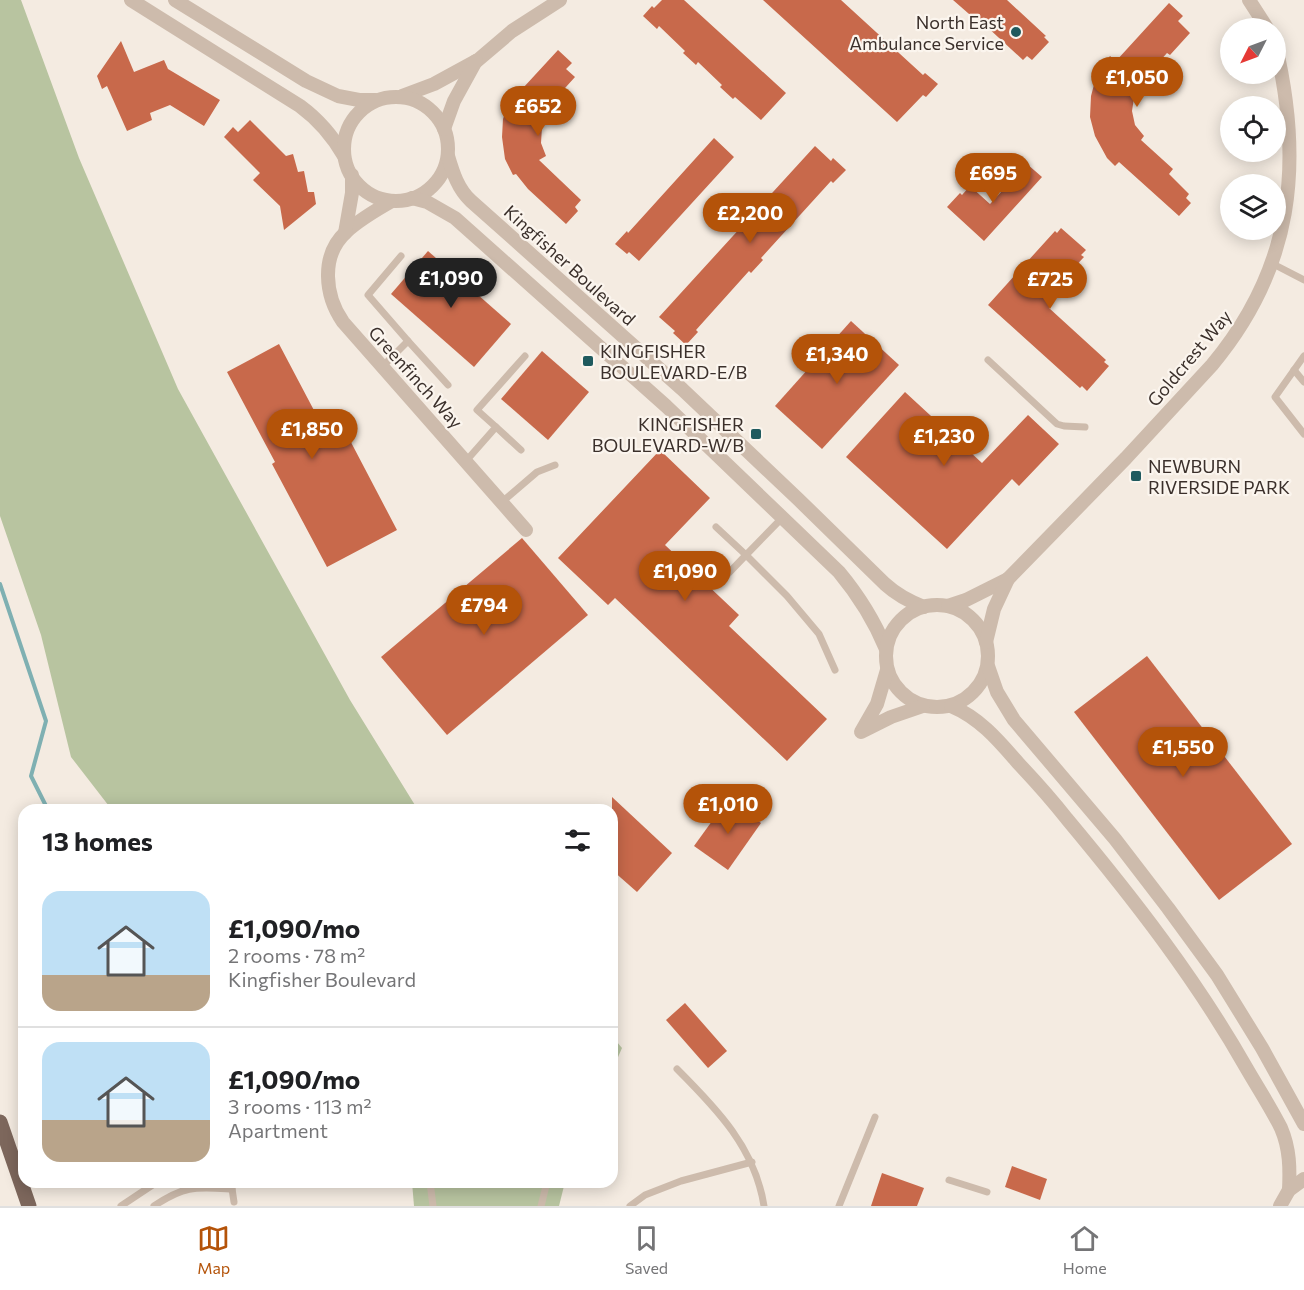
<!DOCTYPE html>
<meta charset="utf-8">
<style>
body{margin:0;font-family:Commissioner,sans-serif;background:#f2f2f2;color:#202124;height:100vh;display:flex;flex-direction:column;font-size:22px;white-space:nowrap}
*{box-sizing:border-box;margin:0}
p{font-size:20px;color:#757577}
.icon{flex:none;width:33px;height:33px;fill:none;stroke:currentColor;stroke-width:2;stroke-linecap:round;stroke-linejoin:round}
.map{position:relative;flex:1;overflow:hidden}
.details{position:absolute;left:18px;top:804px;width:600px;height:384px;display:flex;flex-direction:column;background:#fff;border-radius:18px;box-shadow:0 3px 15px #0003}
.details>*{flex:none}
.needle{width:39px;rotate:228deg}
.buttons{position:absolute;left:1220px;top:18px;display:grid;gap:12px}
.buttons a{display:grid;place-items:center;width:66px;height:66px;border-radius:50%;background:#fff;box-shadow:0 3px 15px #0003;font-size:30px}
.price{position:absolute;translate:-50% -51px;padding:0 14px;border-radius:21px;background:#b45309;color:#fff;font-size:20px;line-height:39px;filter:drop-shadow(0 2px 3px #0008)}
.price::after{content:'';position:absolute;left:50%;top:36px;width:18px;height:14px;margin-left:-9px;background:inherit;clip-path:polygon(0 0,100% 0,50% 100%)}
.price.selected{background:#222;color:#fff}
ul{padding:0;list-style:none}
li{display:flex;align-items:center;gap:18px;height:150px;padding:0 24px}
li+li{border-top:2px solid #e0e0e0}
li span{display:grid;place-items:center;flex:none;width:168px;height:120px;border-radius:18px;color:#555}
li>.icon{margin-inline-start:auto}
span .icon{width:72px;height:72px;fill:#fffc;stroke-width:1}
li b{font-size:26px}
h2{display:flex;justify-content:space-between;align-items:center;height:72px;padding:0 24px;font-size:26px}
.tab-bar{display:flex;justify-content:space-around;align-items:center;height:84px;border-top:2px solid #e0e0e0;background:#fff;font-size:16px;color:#757577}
.tab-bar a{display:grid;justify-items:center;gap:3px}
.tab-bar .selected{color:#b45309}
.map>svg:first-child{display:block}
</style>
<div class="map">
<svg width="1304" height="1206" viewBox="0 0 1304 1206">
<rect width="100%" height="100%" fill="#f4ebe1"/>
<g fill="#b8c4a0">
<path d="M0,0H21L79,158L178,389L350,700L418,810H112L71,757L41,635L0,516Z"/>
<path d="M612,1036L622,1048L612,1071Z"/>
<path d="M412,1182H565L559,1206H414Z"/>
</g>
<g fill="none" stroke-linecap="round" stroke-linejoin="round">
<path stroke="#7fb0b2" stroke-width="4" d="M0,584L46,721L31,776L48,810"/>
</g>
<g fill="#c8694b">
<path d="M662,0H684L786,93L761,120L735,97L733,99L720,87L722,85L698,62L696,65L683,53L685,51L659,26L657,29L643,16L652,6L654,8Z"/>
<path d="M763,0H841L923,75L925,73L938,84L926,97L923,95L897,122Z"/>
<path d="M953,0H1007L1046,36L1044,37L1049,42L1032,60L1027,56L1023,60L985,25L984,27Z"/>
<path d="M1169,3L1183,16L1178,21L1190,33L1170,55L1167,53L1139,84L1142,87L1134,98L1132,111L1135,125L1144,136L1141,140L1173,169L1169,174L1189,194L1186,198L1191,203L1179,216L1119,162L1115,166L1107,158L1095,136L1090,117L1091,96L1095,81L1099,73L1098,71L1110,56L1116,61Z"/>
<path d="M121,41L134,72L164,60L168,69L220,100L204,126L170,105L150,113L152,120L127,131L107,86L102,89L97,76Z"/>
<path d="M558,50L572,63L566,69L575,77L538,118L544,122L542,127L541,143L546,156L539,160L581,200L575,207L578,211L566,224L528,189L516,174L513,175L505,159L502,137L503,119L509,102L512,104L523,88Z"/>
<path d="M250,120L286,156L293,154L298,172L304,171L308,192H314L316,204L284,230L280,206L253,180L260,173L224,137L233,127L238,132Z"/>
<path d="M714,138L734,157L639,261L629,252L627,254L615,244L627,231L628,233Z"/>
<path d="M815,146L831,161L833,158L846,170L833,183L831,181L761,258L763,260L751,273L749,271L696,330L698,332L686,345L673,333L675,331L659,317Z"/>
<path d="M1027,164L1042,177L984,241L947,207L960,193L962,195L970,186L990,204Z"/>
<path d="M1061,228L1086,250L1081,255L1084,257L1052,291L1049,308L1106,360L1104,362L1109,366L1087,391L1082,386L1080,388L988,305L1055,231L1057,233Z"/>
<path d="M428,251L511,324L474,367L391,294Z"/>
<path d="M851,321L899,365L822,449L775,406Z"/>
<path d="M279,344L327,435L343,427L397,530L327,567L272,464L275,462L227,372Z"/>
<path d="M542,351L589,392L548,440L501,399Z"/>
<path d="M905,392L982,463L1028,415L1059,444L1019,486L1012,479L947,549L846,457Z"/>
<path d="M660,450L710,498L665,545L739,615L729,626L827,719L787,761L615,598L608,605L558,558Z"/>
<path d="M522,538L588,615L447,735L381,657Z"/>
<path d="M1147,656L1292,844L1219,900L1074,712Z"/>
<path d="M612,797L672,853L637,892L612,870Z"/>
<path d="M728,799L761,823L728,870L694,846Z"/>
<path d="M685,1003L727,1051L708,1068L666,1020Z"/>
<path d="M1012,1166L1047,1179L1040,1200L1005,1187Z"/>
<path d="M882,1173L924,1188L917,1206H871Z"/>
</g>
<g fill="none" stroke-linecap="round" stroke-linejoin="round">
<g stroke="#cdbbac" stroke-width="7">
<path d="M401,256L368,295L408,341"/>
<path d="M1277,266L1304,280"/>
<path d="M1304,356L1275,397L1304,434"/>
<path d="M988,360L1057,424L1064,426L1085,427"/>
<path d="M382,367L408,341L448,385"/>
<path d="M1294,370L1304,382"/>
<path d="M496,427L521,450"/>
<path d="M466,461L496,427L477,410L525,356"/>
<path d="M502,502L537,472L555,465"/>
<path d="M783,517L746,555L787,596L819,634L835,670"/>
<path d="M716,527L746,555L721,581"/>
<path d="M677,1069C717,1109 755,1148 764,1206"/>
<path d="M949,1180L987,1192"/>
<path d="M231,1182L234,1202"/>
<path d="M430,1182L433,1206"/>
<path d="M121,1206L157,1182"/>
<path d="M154,1206C185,1185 196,1187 232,1189"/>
<path d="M541,1206L547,1182"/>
<path d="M630,1206L645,1195L681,1181L752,1162"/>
<path d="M839,1206L875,1117"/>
</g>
<g stroke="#cdbbac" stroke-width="14">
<path d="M131,0L300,106C319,120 332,135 344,156"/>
<path d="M175,0L306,81L338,96L359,100H376"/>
<path d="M1249,0L1267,28"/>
<path d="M402,96L434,84L478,60L512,31L560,0"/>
<circle cx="396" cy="149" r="52"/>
<path d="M444,129L454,101L476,61"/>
<path d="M448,156C453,173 458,189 471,201L682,389L798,499L885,584C897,595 908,601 924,607"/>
<path d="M412,198L427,202L455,218L666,406L839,572C859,596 874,620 886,649"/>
<path d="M392,201C376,210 359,220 346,232C320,256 325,296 343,322L526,530"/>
<path d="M345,233L352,193V175"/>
<circle cx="937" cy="656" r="51"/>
<path d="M948,606L966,600L1008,579"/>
<path d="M986,642L994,609L1008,579L1126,458L1212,365C1293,268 1304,164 1275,43"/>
<path d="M988,666L997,692L1014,720L1115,839L1168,908L1217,975L1262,1048L1304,1124"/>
<path d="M887,670L877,704L861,732L891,717L923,706"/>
<path d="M951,706C980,718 999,741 1019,764C1036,782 1052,800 1067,819C1133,898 1196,979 1247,1069C1258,1088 1271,1108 1281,1128C1290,1149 1290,1169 1289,1190"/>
<path d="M1280,1206L1289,1190L1304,1179"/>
</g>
<path stroke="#7d675c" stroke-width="15" d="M0,1122L29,1206"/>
</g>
<g fill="#1f5a5e" stroke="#fbf5ee" stroke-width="2">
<circle cx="1016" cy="32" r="6"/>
<rect x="582" y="355" width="12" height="12" rx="3"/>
<rect x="750" y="428" width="12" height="12" rx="3"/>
<rect x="1130" y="470" width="12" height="12" rx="3"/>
</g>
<g text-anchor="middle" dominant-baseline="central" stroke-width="4.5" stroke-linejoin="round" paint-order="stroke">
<g font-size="18" fill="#3b302b" stroke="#fbf5ee" text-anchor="end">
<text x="1004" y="22">North East<tspan x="1004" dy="21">Ambulance Service</tspan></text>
<text x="600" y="351" text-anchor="start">KINGFISHER<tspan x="600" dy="21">BOULEVARD-E/B</tspan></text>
<text x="744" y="424">KINGFISHER<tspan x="744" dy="21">BOULEVARD-W/B</tspan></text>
<text x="1148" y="466" text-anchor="start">NEWBURN<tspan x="1148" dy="21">RIVERSIDE PARK</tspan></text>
</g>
<g font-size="18" fill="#3b302b" stroke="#fbf5ee">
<text transform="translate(570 265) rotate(42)">Kingfisher Boulevard</text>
<text transform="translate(1189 358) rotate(-50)">Goldcrest Way</text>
<text transform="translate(416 377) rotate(48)">Greenfinch Way</text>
</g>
</g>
</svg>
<div class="buttons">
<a><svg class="needle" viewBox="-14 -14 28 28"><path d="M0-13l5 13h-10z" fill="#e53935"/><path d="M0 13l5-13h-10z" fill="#757577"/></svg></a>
<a><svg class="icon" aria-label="locate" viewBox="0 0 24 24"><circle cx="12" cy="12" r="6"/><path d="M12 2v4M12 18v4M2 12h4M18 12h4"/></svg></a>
<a><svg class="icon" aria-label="layers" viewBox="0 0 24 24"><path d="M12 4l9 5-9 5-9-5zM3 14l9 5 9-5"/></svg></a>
</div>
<b class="price" style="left:1137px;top:108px">£1,050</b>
<b class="price" style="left:538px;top:137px">£652</b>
<b class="price" style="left:993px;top:204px">£695</b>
<b class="price" style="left:750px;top:244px">£2,200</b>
<b class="price selected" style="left:451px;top:309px">£1,090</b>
<b class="price" style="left:1050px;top:310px">£725</b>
<b class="price" style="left:837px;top:385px">£1,340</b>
<b class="price" style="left:312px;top:460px">£1,850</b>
<b class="price" style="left:944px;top:467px">£1,230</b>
<b class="price" style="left:685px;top:602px">£1,090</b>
<b class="price" style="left:484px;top:636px">£794</b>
<b class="price" style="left:1183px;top:778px">£1,550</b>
<b class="price" style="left:728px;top:835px">£1,010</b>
<section class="details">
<h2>13 homes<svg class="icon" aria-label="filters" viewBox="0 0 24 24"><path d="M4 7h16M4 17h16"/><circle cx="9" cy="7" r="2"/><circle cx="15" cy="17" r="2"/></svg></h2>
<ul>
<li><span style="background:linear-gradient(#bfe0f5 70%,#b9a48a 0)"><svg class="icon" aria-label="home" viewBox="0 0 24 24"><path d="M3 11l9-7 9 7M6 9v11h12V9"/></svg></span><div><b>£1,090/mo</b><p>2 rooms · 78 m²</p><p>Kingfisher Boulevard</p></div></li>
<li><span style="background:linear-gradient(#bfe0f5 65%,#b9a48a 0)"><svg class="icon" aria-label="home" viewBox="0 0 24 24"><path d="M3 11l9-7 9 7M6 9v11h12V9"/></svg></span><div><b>£1,090/mo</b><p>3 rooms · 113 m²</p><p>Apartment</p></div></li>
</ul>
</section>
</div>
<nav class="tab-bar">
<a class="selected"><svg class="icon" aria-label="map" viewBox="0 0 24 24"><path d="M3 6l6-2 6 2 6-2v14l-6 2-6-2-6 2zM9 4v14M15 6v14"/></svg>Map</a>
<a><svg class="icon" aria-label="saved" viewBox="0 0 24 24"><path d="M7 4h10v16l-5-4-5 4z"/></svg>Saved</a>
<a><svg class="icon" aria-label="home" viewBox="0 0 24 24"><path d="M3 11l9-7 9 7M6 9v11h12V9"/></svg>Home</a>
</nav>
